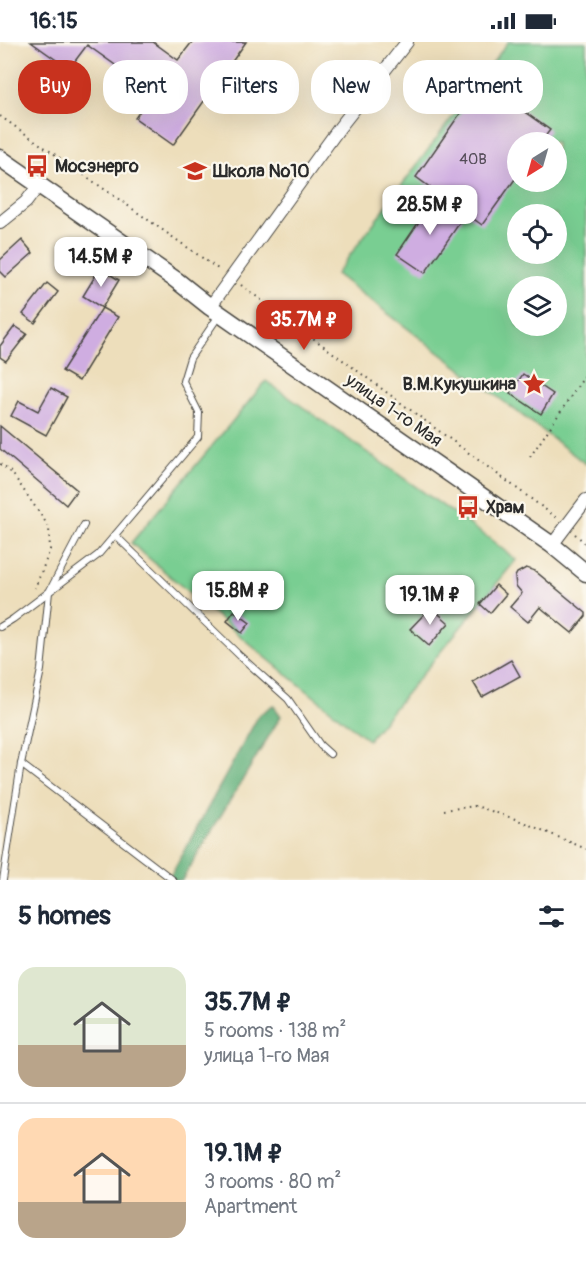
<!DOCTYPE html>
<meta charset="utf-8">
<style>
:root{--surface:#fff;--page:#f2f2f3;--text:#1f2937;--muted:#747a83;--line:#e0e1e3;--accent:#c8321e}
body{margin:0;font-family:Pangolin,sans-serif;background:var(--page);color:var(--text);height:100vh;display:flex;flex-direction:column;font-size:22px;white-space:nowrap}
*{box-sizing:border-box;margin:0}
p{font-size:20px;color:var(--muted)}
.icon{flex:none;width:33px;height:33px;fill:none;stroke:currentColor;stroke-width:2;stroke-linecap:round;stroke-linejoin:round}
.map{position:relative;height:838px;overflow:hidden}
.drawer{display:flex;flex-direction:column;background:var(--surface);flex:1}
.drawer>*{flex:none}
.banner{position:absolute;left:18px;top:18px;width:550px;height:54px;display:flex;gap:12px}
.needle{width:39px;rotate:217deg}
.buttons{position:absolute;left:507px;top:90px;display:grid;gap:12px}
.buttons a{display:grid;place-items:center;width:60px;height:60px;border-radius:50%;background:var(--surface);box-shadow:0 6px 24px #0002;font-size:30px}
.price{position:absolute;translate:-50% -51px;padding:0 14px;border-radius:12px;background:#fff;color:#222;font-size:20px;line-height:39px;filter:drop-shadow(0 2px 3px #0008)}
.price::after{content:'';position:absolute;left:50%;top:36px;width:18px;height:14px;margin-left:-9px;background:inherit;clip-path:polygon(0 0,100% 0,50% 100%)}
.price.selected{background:var(--accent);color:#fff}
ul{padding:0;list-style:none}
li{display:flex;align-items:center;gap:18px;height:150px;padding:0 18px}
li+li{border-top:2px solid var(--line)}
li span{display:grid;place-items:center;flex:none;width:168px;height:120px;border-radius:18px;color:#555}
li>.icon{margin-inline-start:auto}
span .icon{width:72px;height:72px;fill:#fffc;stroke-width:1}
li b{font-size:26px}
h2{display:flex;justify-content:space-between;align-items:center;height:72px;padding:0 18px;font-size:26px}
.tag{padding:0 21px;border-radius:24px;background:var(--surface);box-shadow:0 6px 24px #0002;font-size:21px;line-height:54px}
.tag.selected{background:var(--accent);color:#fff}
.status{display:flex;justify-content:space-between;align-items:center;height:42px;padding:0 30px;background:var(--surface);direction:ltr}
.status svg{height:16px;fill:currentColor}
.map>svg:first-child{display:block}
.green{fill:#79ce92;stroke:#527c5e;stroke-width:1.5;fill-rule:evenodd}
.forest{fill:#62b17c;stroke:#466e54;stroke-width:1.5}
.building{fill:#cfade1}
.lines{fill:none;stroke-linecap:round;stroke-linejoin:round}
.lane-casing{stroke:#484641;stroke-width:8}
.street-casing{stroke:#484641;stroke-width:14}
.secondary-casing{stroke:#484641;stroke-width:19}
.path{stroke:#484641;stroke-width:2;stroke-dasharray:1.5 4.5;stroke-linecap:butt}
.lane{stroke:#fff;stroke-width:6}
.street{stroke:#fff;stroke-width:12}
.secondary{stroke:#fff;stroke-width:16}
.labels{text-anchor:middle;stroke-width:4.5;stroke-linejoin:round;paint-order:stroke}
.number-label{font-size:15px;fill:#544c58}
.poi-label{font-size:18px;font-weight:bold;fill:#2b2b2b;stroke:#fbf7ec;text-anchor:start}
.street-label{font-size:18px;fill:#2b2b2b;stroke:#fbf7ec}
</style>
<div class="status"><b>16:15</b><svg viewBox="0 0 49 12"><path d="M0 12V9h3v3zM5 12V6h3v6zM10 12V3h3v9zM15 12V0h3v12zM26 1h20v11H26zM47 4h2v5h-2z"/></svg></div>
<div class="map">
<svg width="586" height="838" viewBox="0 0 586 838">
<rect width="100%" height="100%" fill="#fbf7ec"/>
<filter id="ink" filterUnits="userSpaceOnUse"><feTurbulence type="fractalNoise" baseFrequency=".0167" numOctaves="2"/><feDisplacementMap in="SourceGraphic" scale="12" xChannelSelector="R" yChannelSelector="G"/><feConvolveMatrix kernelMatrix="1 2 1 2 8 2 1 2 1" color-interpolation-filters="sRGB"/></filter>
<filter id="wash" filterUnits="userSpaceOnUse"><feTurbulence type="fractalNoise" baseFrequency=".008" numOctaves="4" result="noise"/><feDisplacementMap in="SourceGraphic" scale="24" xChannelSelector="R" yChannelSelector="G"/><feGaussianBlur stdDeviation="1.35" result="paint"/><feColorMatrix in="noise" values="0 0 0 0 0 0 0 0 0 0 0 0 0 0 0 0 0 1.4 0 .05"/><feComposite in="paint" operator="in"/></filter>
<g filter="url(#wash)">
<rect width="100%" height="100%" fill="#eddebb"/>
<g class="green">
<path d="M 508,0 L 586,0 L 586,422 L 336,232 ZM 518,100 L 556,100 L 556,140 L 518,140 ZM 518,172 L 556,172 L 556,212 L 518,212 ZM 518,244 L 556,244 L 556,284 L 518,284 Z"/>
<path d="M 266,339 L 490,497 L 516,518 L 368,698 L 259,610 L 131,501 Z"/>
</g>
<path class="forest" d="M 273,663 L 281,674 L 182,838 L 168,838 L 259,673 Z"/>
<g id="blocks">
<g class="building">
<path d="M 31,0 L 153,0 L 178,18 L 192,0 L 246,0 L 173,103 L 135,76 L 153,50 L 87,3 L 69,27 Z"/>
<path d="M 482,40 L 550,88 L 541,100 L 518,100 L 518,133 L 482,183 L 416,135 Z"/>
<path d="M 435,156 L 463,176 L 425,231 L 397,212 Z"/>
<path d="M 22,198 L 33,211 L 6,235 L 0,229 L 0,218 Z"/>
<path d="M 100,226 L 119,238 L 102,266 L 83,254 Z"/>
<path d="M 47,241 L 58,250 L 35,281 L 23,272 Z"/>
<path d="M 102,266 L 118,275 L 79,339 L 62,329 Z"/>
<path d="M 15,284 L 27,292 L 6,319 L 0,315 L 0,304 Z"/>
<path d="M 523,332 L 553,352 L 541,372 L 510,351 Z"/>
<path d="M 51,346 L 67,355 L 46,393 L 11,374 L 19,359 L 38,369 Z"/>
<path d="M 0,384 L 77,448 L 66,463 L 0,407 Z"/>
<path d="M 526,526 L 535,529 L 586,571 L 586,574 L 572,591 L 540,565 L 528,580 L 510,565 L 522,551 L 516,544 L 515,535 L 517,531 Z"/>
<path d="M 496,543 L 506,552 L 490,571 L 480,562 Z"/>
<path d="M 431,565 L 449,581 L 429,604 L 410,587 Z"/>
<path d="M 234,569 L 250,581 L 242,591 L 227,579 Z"/>
<path d="M 511,618 L 520,634 L 482,655 L 473,640 Z"/>
</g>
</g>
</g>
<g filter="url(#ink)">
<use href="#blocks" fill-opacity="0" stroke="#484641" stroke-width="1.5"/>
<g class="lines">
<g class="lane-casing">
<g id="lane">
<path d="M 115,493 L 240,614 L 288,657 L 320,703 L 330,712"/>
<path d="M 0,585 L 13,577 L 98,513 L 198,395 L 199,371 L 183,339 L 190,316 L 220,272"/>
<path d="M 21,722 L 173,838"/>
<path d="M 3,838 L 21,722 L 41,628 L 49,550 L 84,483"/>
</g>
</g>
<g class="street-casing">
<g id="street">
<path d="M 0,181 L 26,160 L 39,143"/>
<path d="M 210,265 L 340,85 L 407,0"/>
<path d="M 552,503 L 586,458"/>
</g>
</g>
<g class="secondary-casing">
<path id="secondary" d="M 0,116 L 176,238 L 210,265 L 552,503 L 586,531"/>
</g>
<g class="path">
<path d="M 0,74 L 221,229"/>
<path d="M 241,243 L 557,476"/>
<path d="M 530,415 L 586,332"/>
<path d="M 0,422 L 12,431 L 49,485 L 50,508 L 35,546"/>
<path d="M 575,492 L 586,502"/>
<path d="M 444,768 L 476,764 L 518,778 L 577,803 L 586,807"/>
</g>
<use href="#lane" class="lane"/>
<use href="#street" class="street"/>
<use href="#secondary" class="secondary"/>
</g>
</g>
<defs>
<g id="bus-bare" transform="scale(1.8)"><path d="M-5-6H5V4H4V6H2V4H-2V6H-4V4H-5ZM-3.5-4V0h7V-4ZM-3.5 1.2v1.5H-2V1.2ZM2 1.2v1.5H3.5V1.2Z" fill="#c8321e" stroke="#fbf7ec" stroke-width="2.5" paint-order="stroke"/></g>
<g id="school-bare" transform="scale(1.8)"><path d="M0-5L7-2L0 1L-7-2ZM-4 1L0 2.5L4 1V4Q0 6-4 4Z" fill="#c8321e" stroke="#fbf7ec" stroke-width="2.5" paint-order="stroke"/></g>
<g id="sight-bare" transform="scale(1.8)"><path d="M0-6L1.8-2.2L6-1.7L2.9 1.2L3.7 5.4L0 3.3L-3.7 5.4L-2.9 1.2L-6-1.7L-1.8-2.2Z" fill="#c8321e" stroke="#fbf7ec" stroke-width="2.5" paint-order="stroke"/></g>
</defs>
<g fill-rule="evenodd">
<use href="#bus-bare" x="37" y="124"/>
<use href="#school-bare" x="195" y="129"/>
<use href="#sight-bare" x="534" y="342"/>
<use href="#bus-bare" x="468" y="465"/>
</g>
<g class="labels">
<g class="number-label">
<text x="473" y="122">40В</text>
</g>
<g class="poi-label">
<text x="55" y="130">Мосэнерго</text>
<text x="213" y="135">Школа №10</text>
<text x="516" y="348" text-anchor="end">В.М.Кукушкина</text>
<text x="486" y="471">Храм</text>
</g>
<g class="street-label">
<text transform="translate(394 368) rotate(35)" y="6">улица 1-го Мая</text>
</g>
</g>
</svg>
<div class="buttons">
<a><svg class="needle" viewBox="-14 -14 28 28"><path d="M0-13l5 13h-10z" fill="#e53935"/><path d="M0 13l5-13h-10z" fill="#747a83"/></svg></a>
<a><svg class="icon" aria-label="locate" viewBox="0 0 24 24"><circle cx="12" cy="12" r="6"/><path d="M12 2v4M12 18v4M2 12h4M18 12h4"/></svg></a>
<a><svg class="icon" aria-label="layers" viewBox="0 0 24 24"><path d="M12 4l9 5-9 5-9-5zM3 14l9 5 9-5"/></svg></a>
</div>
<b class="price" style="left:430px;top:194px">28.5M ₽</b>
<b class="price" style="left:101px;top:246px">14.5M ₽</b>
<b class="price selected" style="left:304px;top:309px">35.7M ₽</b>
<b class="price" style="left:238px;top:580px">15.8M ₽</b>
<b class="price" style="left:430px;top:584px">19.1M ₽</b>
<div class="banner">
<a class="tag selected">Buy</a>
<a class="tag">Rent</a>
<a class="tag">Filters</a>
<a class="tag">New</a>
<a class="tag">Apartment</a>
</div>
</div>
<section class="drawer">
<h2>5 homes<svg class="icon" aria-label="filters" viewBox="0 0 24 24"><path d="M4 7h16M4 17h16"/><circle cx="9" cy="7" r="2"/><circle cx="15" cy="17" r="2"/></svg></h2>
<ul>
<li><span style="background:linear-gradient(#dfe7d0 65%,#b9a48a 0)"><svg class="icon" aria-label="home" viewBox="0 0 24 24"><path d="M3 11l9-7 9 7M6 9v11h12V9"/></svg></span><div><b>35.7M ₽</b><p>5 rooms · 138 m²</p><p>улица 1-го Мая</p></div></li>
<li><span style="background:linear-gradient(#ffd9b3 70%,#b9a48a 0)"><svg class="icon" aria-label="home" viewBox="0 0 24 24"><path d="M3 11l9-7 9 7M6 9v11h12V9"/></svg></span><div><b>19.1M ₽</b><p>3 rooms · 80 m²</p><p>Apartment</p></div></li>
</ul>
</section>
